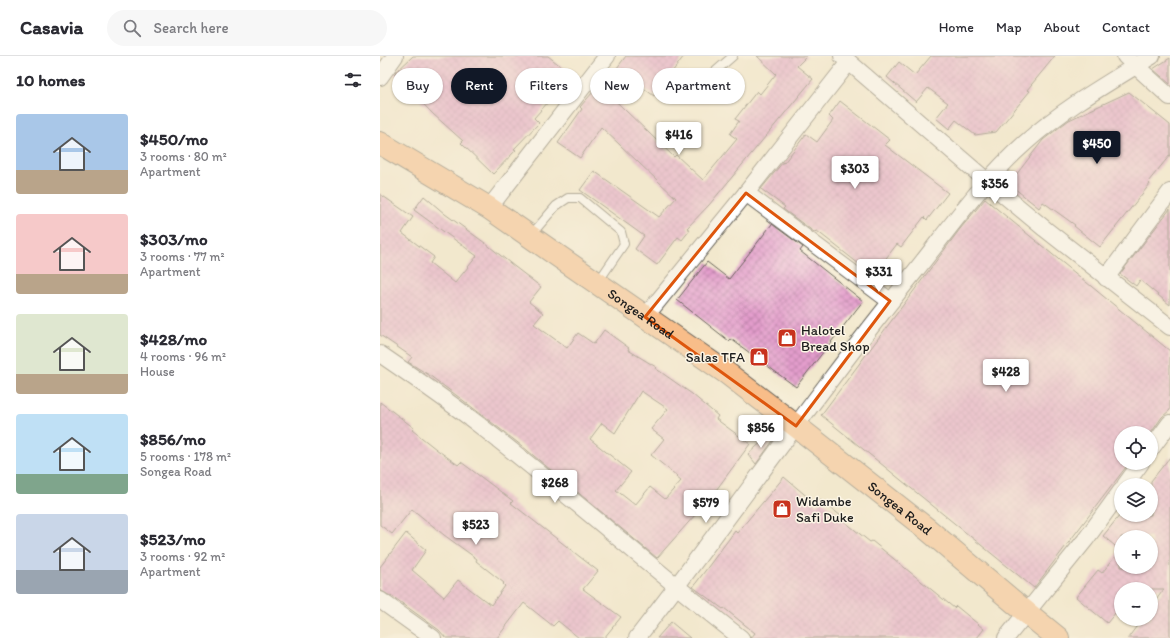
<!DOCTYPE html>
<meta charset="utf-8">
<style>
:root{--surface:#fff;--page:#f7f7f7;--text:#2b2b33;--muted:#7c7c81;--line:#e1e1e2;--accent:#111827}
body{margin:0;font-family:Itim,sans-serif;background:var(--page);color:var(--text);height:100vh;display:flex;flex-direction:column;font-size:15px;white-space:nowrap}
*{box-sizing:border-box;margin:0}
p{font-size:13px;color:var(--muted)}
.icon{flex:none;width:22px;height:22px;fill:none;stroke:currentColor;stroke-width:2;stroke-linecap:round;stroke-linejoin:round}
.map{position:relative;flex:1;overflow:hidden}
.side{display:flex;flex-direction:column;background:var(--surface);width:380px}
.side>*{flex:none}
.top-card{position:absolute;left:12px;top:12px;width:380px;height:36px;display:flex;gap:8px}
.tools{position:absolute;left:734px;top:370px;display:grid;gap:8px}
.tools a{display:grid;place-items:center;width:44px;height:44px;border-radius:50%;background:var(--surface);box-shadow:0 1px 3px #0004;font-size:20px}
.price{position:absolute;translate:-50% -34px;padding:0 9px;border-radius:4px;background:#fff;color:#222;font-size:13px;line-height:26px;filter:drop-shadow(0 1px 2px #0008)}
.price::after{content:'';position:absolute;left:50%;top:24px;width:12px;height:9px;margin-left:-6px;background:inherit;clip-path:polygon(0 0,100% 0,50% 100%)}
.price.selected{background:var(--accent);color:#fff}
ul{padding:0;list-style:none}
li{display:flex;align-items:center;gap:12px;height:100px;padding:0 16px}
li span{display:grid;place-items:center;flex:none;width:112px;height:80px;border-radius:4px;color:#555}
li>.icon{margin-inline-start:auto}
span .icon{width:48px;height:48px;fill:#fffc;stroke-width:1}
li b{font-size:17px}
h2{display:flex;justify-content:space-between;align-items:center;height:48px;padding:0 16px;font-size:17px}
.tag{padding:0 14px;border-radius:18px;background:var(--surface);box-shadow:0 1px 3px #0004;font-size:14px;line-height:36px}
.tag.selected{background:var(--accent);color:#fff}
header{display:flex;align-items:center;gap:24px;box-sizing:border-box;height:56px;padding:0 20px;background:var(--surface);border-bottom:1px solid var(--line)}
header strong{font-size:19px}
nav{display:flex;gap:22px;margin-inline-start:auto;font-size:14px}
.search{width:280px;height:36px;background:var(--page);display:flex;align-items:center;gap:10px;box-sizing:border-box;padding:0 14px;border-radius:22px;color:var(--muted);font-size:15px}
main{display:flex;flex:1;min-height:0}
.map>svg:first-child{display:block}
.building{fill:url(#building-cross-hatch);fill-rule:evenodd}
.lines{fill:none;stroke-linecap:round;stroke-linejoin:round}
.lane-casing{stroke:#67635a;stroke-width:10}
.street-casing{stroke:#67635a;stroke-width:18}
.highway-casing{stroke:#67635a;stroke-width:24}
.lane{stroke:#fff;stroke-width:8}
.street{stroke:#fff;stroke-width:16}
.highway{stroke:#f8bd89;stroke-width:22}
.marked{fill:none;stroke:#de560d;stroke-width:3;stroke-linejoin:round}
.labels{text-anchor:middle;stroke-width:3;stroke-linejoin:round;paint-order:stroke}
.street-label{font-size:14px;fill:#1c1c1c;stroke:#fcf5e5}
.poi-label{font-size:14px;fill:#1c1c1c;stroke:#fcf5e5;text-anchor:start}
</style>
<header>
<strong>Casavia</strong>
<div class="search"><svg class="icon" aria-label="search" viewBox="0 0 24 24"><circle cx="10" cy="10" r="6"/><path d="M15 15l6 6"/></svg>Search here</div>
<nav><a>Home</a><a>Map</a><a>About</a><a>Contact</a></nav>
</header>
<main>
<section class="side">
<h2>10 homes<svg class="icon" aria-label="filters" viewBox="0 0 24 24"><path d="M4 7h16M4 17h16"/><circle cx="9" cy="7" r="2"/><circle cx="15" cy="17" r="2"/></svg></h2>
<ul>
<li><span style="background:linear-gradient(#a9c7e8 70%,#b9a48a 0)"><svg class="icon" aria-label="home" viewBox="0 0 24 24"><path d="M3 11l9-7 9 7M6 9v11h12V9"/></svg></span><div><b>$450/mo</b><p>3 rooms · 80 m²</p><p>Apartment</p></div></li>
<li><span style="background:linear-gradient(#f6c9c9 75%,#b9a48a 0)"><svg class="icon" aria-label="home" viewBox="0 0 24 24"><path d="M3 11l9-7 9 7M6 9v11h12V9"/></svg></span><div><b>$303/mo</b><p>3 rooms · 77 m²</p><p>Apartment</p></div></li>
<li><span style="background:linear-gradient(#dfe7d0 75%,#b9a48a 0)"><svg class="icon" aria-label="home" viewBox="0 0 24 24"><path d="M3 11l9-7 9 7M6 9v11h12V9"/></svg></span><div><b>$428/mo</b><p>4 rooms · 96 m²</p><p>House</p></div></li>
<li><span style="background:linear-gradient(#bfe0f5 75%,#7fa58c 0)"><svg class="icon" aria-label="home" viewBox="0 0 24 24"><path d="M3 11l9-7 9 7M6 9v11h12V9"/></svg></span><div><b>$856/mo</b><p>5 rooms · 178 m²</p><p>Songea Road</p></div></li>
<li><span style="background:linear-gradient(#c9d6e8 70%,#9aa5b1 0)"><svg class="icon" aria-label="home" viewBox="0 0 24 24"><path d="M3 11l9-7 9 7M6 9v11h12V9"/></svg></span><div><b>$523/mo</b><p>3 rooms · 92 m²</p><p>Apartment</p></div></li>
</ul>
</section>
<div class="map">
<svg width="790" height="582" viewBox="0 0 790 582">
<defs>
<pattern id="building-cross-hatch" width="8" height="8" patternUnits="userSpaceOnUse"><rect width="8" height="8" fill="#e39dcc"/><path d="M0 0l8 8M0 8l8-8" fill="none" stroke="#b77fa5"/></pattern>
</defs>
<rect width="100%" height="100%" fill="#fcf5e5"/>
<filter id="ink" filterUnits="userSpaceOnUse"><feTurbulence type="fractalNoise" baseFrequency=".025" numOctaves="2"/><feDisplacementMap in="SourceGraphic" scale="8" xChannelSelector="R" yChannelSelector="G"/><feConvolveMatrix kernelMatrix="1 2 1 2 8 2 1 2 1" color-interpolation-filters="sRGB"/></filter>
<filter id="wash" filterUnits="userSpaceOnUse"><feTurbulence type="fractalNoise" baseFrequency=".012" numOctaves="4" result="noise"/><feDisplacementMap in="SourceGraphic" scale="16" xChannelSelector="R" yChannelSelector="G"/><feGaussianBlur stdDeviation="0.9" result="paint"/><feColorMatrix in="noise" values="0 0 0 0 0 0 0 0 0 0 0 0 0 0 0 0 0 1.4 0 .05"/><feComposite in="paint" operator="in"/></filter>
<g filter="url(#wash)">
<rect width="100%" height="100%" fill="#f2e8cd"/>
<g id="blocks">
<g class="building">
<path d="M 33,0 L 168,0 L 192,19 L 154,62 L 159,67 L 134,93 L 136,94 L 113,118 L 81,87 L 83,85 L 53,58 L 14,18 Z"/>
<path d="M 246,0 L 304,0 L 274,40 L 237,12 Z"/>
<path d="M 377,0 L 427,0 L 417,10 L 433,23 L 329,149 L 307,172 L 310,174 L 302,184 L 298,181 L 277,209 L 255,193 L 264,180 L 200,134 L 214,115 L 279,161 L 296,142 L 221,71 L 200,102 L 178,87 L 202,53 L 200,51 L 219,29 L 294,101 L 296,99 L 323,124 L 357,83 L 350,78 L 359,65 L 355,63 L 377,35 L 380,38 L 396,18 Z"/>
<path d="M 551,0 L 675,0 L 647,34 L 650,35 L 616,76 L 595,79 L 576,64 L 569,73 L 556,62 L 568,47 L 548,32 L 536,46 L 507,21 L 519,6 L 535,19 Z"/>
<path d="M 790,2 L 790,28 L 773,13 Z"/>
<path d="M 749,36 L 790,69 L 790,99 L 768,126 L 770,128 L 720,191 L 694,170 L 695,169 L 663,146 L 659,152 L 629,128 L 663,84 L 681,70 L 689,64 Z"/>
<path d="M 460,45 L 510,84 L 505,89 L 568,137 L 547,164 L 544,161 L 521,191 L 517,188 L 493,219 L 437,175 L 434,176 L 403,153 L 405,151 L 381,133 L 403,106 L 404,107 L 426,78 L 437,86 L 453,64 L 449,60 Z"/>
<path d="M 0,138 L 33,161 L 22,177 L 54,201 L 50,207 L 75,227 L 97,200 L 34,154 L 44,140 L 65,158 L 105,187 L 135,211 L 161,231 L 149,246 L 163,257 L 154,268 L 187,292 L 198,277 L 214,288 L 224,274 L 249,292 L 248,294 L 276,311 L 275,312 L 312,338 L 338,360 L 336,363 L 370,388 L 331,441 L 277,502 L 142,390 L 84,345 L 49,319 L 28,306 L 32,301 L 0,279 ZM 261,335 L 288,353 L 271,373 L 284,383 L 271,399 L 297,420 L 296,421 L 301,425 L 285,443 L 270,431 L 255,449 L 236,434 L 251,416 L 210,383 L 222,367 L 235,377 Z"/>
<path d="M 605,143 L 790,295 L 790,354 L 782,361 L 771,377 L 741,377 L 741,407 L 749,407 L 654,532 L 441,359 L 580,173 Z"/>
<path d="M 790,153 L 790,249 L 760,224 L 756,230 L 740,218 Z"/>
<path d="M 392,168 L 423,191 L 420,195 L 483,245 L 416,331 L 351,283 L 349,285 L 297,244 L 327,206 L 349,223 Z"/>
<path d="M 0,346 L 34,372 L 32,374 L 56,393 L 78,409 L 81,406 L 133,445 L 131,447 L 218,515 L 203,533 L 241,561 L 224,582 L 199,582 L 178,565 L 173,570 L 144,547 L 117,582 L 66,582 L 59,574 L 12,540 L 12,541 L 0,534 L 0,511 L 26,477 L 46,494 L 32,514 L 64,541 L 78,524 L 111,549 L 125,530 L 123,528 L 124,527 L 96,505 L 97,503 L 64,479 L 32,453 L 12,478 L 0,469 Z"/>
<path d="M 391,378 L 395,382 L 376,408 L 368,398 Z"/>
<path d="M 790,401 L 790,582 L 748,582 L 762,563 L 771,563 L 771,551 L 784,533 L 741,533 L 741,550 L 727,567 L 696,541 L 718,514 L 722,517 L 740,494 L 723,480 L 740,459 L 771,459 L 771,425 ZM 741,481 L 771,481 L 771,511 L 741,511 Z"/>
<path d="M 404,421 L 437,449 L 441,444 L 466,464 L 465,466 L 490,486 L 492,485 L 574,552 L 576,550 L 604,573 L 597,582 L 371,582 L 375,577 L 344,552 L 343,553 L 313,531 L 355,475 L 357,477 Z"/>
<path d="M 291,566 L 310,582 L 277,582 Z"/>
</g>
</g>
</g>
<g filter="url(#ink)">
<use href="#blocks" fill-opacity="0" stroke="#67635a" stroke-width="1"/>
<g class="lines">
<g class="lane-casing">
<g id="lane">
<path d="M 308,39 L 353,0"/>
<path d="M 151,179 L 176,150 L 188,142 L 200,142 L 241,176 L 244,188 L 218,226"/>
</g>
</g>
<g class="street-casing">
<g id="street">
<path d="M 462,0 L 607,125 L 665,173 L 790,271"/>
<path d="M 745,0 L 790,41"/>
<path d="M 0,21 L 15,0"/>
<path d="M 366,137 L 510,245"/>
<path d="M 109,152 L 227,0"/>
<path d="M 726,222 L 790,136"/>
<path d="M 265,261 L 366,137 L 469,6"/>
<path d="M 0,298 C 35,322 70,346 103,372 C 191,440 274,514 361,582"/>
<path d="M 771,393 L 790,367"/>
<path d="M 745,429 L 761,407"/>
<path d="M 0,544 L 53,582"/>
<path d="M 257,582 C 350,462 437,336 533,218 C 569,173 602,125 645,87 C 684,52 728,27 772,0"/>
<path d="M 626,582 L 706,483 L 741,435"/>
</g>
</g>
<g class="highway-casing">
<g id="highway">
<path id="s1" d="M 0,87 L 109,152 L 348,318 L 416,370 L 547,473 L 647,557 L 678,582"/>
</g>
</g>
<use href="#lane" class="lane"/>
<use href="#street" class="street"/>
<use href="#highway" class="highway"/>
</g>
</g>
<path d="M0 0H790V582H0ZM 366,137 L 510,245 L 416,370 L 265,261 Z" fill="#f2e8cd" fill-opacity=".55" fill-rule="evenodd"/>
<path class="marked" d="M 366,137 L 510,245 L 416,370 L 265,261 Z"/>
<defs>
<g id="shop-square" transform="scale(1)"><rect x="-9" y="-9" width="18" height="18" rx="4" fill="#c8321e" stroke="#fcf5e5"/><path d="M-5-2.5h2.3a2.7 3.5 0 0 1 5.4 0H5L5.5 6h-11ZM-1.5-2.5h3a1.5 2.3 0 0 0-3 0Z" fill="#fff"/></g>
</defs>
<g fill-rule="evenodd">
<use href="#shop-square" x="407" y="282"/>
<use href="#shop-square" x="379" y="301"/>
<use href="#shop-square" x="402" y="453"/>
</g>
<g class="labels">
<g class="street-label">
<text dy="5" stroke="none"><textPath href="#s1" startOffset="312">Songea Road</textPath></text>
<text dy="5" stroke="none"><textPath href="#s1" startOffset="636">Songea Road</textPath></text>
</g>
<g class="poi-label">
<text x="421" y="279">Halotel<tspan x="421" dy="16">Bread Shop</tspan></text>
<text x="365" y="306" text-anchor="end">Salas TFA</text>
<text x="416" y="450">Widambe<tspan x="416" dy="16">Safi Duke</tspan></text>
</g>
</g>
</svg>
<div class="tools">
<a><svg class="icon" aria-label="locate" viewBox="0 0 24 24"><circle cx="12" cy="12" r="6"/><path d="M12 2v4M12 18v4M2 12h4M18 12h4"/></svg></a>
<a><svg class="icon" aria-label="layers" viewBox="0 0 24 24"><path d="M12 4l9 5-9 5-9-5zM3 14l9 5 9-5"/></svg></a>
<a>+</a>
<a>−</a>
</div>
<b class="price" style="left:299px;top:100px">$416</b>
<b class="price selected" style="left:717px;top:109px">$450</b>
<b class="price" style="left:475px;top:134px">$303</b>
<b class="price" style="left:615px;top:149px">$356</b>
<b class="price" style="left:499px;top:237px">$331</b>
<b class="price" style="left:626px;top:337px">$428</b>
<b class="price" style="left:381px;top:393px">$856</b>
<b class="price" style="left:175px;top:448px">$268</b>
<b class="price" style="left:326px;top:468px">$579</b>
<b class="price" style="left:96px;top:490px">$523</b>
<div class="top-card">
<a class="tag">Buy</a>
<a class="tag selected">Rent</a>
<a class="tag">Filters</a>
<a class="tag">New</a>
<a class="tag">Apartment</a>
</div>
</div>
</main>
